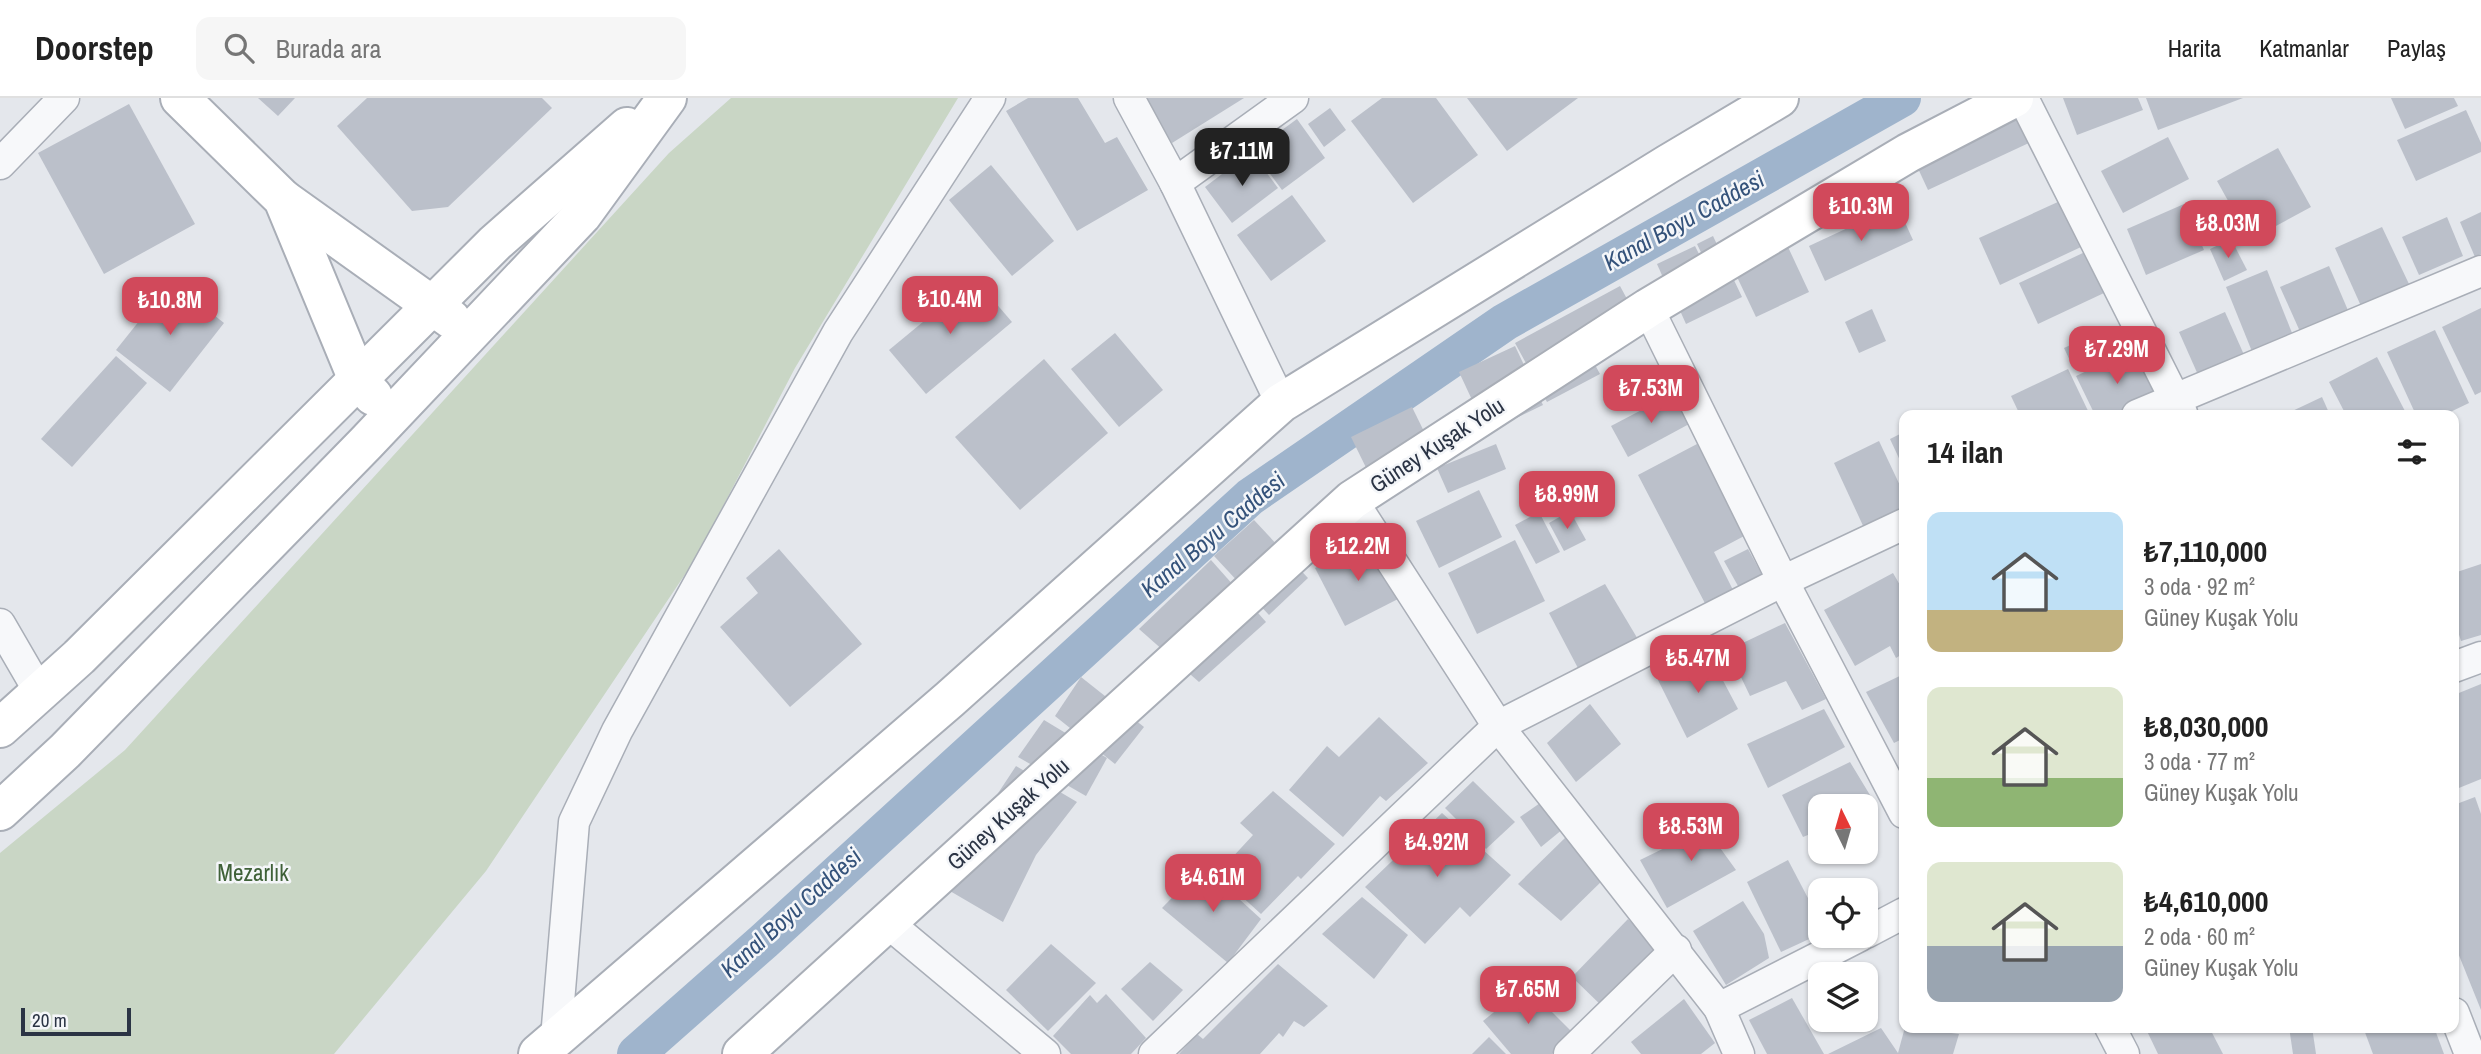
<!DOCTYPE html>
<html lang="tr">
<meta charset="utf-8">
<style>
:root{--surface:#fff;--page:#f6f6f6;--text:#222;--muted:#767676;--line:#e0e0e0;--accent:#d1495b}
body{margin:0;font-family:"Archivo Narrow",sans-serif;background:var(--page);color:var(--text);height:100vh;display:flex;flex-direction:column;font-size:26px;white-space:nowrap}
*{box-sizing:border-box;margin:0}
p{font-size:23px;color:var(--muted)}
.icon{flex:none;width:38px;height:38px;fill:none;stroke:currentColor;stroke-width:2;stroke-linecap:round;stroke-linejoin:round}
.map{position:relative;flex:1;overflow:hidden}
.details{position:absolute;left:1899px;top:312px;width:560px;height:623px;display:flex;flex-direction:column;background:var(--surface);border-radius:14px;box-shadow:0 2px 5px #0004}
.details>*{flex:none}
.needle{width:46px;rotate:355deg}
.controls{position:absolute;left:1808px;top:696px;display:grid;gap:14px}
.controls a{display:grid;place-items:center;width:70px;height:70px;border-radius:14px;background:var(--surface);box-shadow:0 2px 5px #0004;font-size:35px}
.scale{position:absolute;left:21px;bottom:18px;width:110px;box-sizing:border-box;padding-left:7px;border:4px solid #2b3445;border-top:0;font-size:19px;line-height:24px;white-space:nowrap;color:#2b3445;-webkit-text-stroke:5px #f4f6f9;paint-order:stroke}
.price{position:absolute;translate:-50% -60px;padding:0 16px;border-radius:14px;background:var(--accent);color:#fff;font-size:23px;line-height:46px;filter:drop-shadow(0 2px 4px #0008)}
.price::after{content:'';position:absolute;left:50%;top:42px;width:21px;height:16px;margin-left:-10px;background:inherit;clip-path:polygon(0 0,100% 0,50% 100%)}
.price.selected{background:#222;color:#fff}
ul{padding:0;list-style:none}
li{display:flex;align-items:center;gap:21px;height:175px;padding:0 28px}
li span{display:grid;place-items:center;flex:none;width:196px;height:140px;border-radius:14px;color:#555}
li>.icon{margin-inline-start:auto}
span .icon{width:84px;height:84px;fill:#fffc;stroke-width:1}
li b{font-size:30px}
h2{display:flex;justify-content:space-between;align-items:center;height:84px;padding:0 28px;font-size:30px}
header{display:flex;align-items:center;gap:42px;box-sizing:border-box;height:98px;padding:0 35px;background:var(--surface);border-bottom:2px solid var(--line)}
header strong{font-size:33px}
nav{display:flex;gap:38px;margin-inline-start:auto;font-size:24px}
.search{width:490px;height:63px;background:var(--page);display:flex;align-items:center;gap:18px;box-sizing:border-box;padding:0 24px;border-radius:14px;color:var(--muted);font-size:26px}
.map>svg:first-child{display:block}
.green{fill:#c9d6c5}
.lines{fill:none;stroke-linecap:round;stroke-linejoin:round}
.canal{stroke:#9fb4cc;stroke-width:38}
.building{fill:#bbc0ca}
.minor-casing{stroke:#a9aeb7;stroke-width:33}
.secondary-casing{stroke:#a9aeb7;stroke-width:42}
.minor{stroke:#f7f8fa;stroke-width:30}
.secondary{stroke:#fff;stroke-width:38}
.labels{text-anchor:middle;stroke-width:5;stroke-linejoin:round;paint-order:stroke}
.street-label{font-size:23px;fill:#2b3445;stroke:#f4f6f9}
.park-label{font-size:23px;fill:#3f6138;stroke:#f4f6f9}
.water-label{font-size:24px;font-style:italic;fill:#34527a;stroke:#f4f6f9}
</style>
<header>
<strong>Doorstep</strong>
<div class="search"><svg class="icon" aria-label="search" viewBox="0 0 24 24"><circle cx="10" cy="10" r="6"/><path d="M15 15l6 6"/></svg>Burada ara</div>
<nav><a>Harita</a><a>Katmanlar</a><a>Paylaş</a></nav>
</header>
<div class="map">
<svg width="2481" height="956" viewBox="0 0 2481 956">
<rect width="100%" height="100%" fill="#e4e7ec"/>
<path class="green" d="M 731,0 L 958,0 L 795,270 L 696,460 L 486,773 L 334,956 L 0,956 L 0,755 L 125,652 L 669,55 Z"/>
<g class="lines">
<path class="canal" d="M 636,956 L 764,843 L 1250,399 L 1505,224 L 1902,0"/>
</g>
<g class="building">
<path d="M 258,0 L 295,0 L 278,18 Z"/>
<path d="M 367,0 L 542,0 L 552,10 L 448,109 L 412,113 L 337,28 Z"/>
<path d="M 1028,0 L 1078,0 L 1105,45 L 1117,39 L 1148,92 L 1077,133 L 1006,13 Z"/>
<path d="M 1143,0 L 1244,0 L 1172,45 Z"/>
<path d="M 1382,0 L 1436,0 L 1478,57 L 1413,105 L 1351,23 Z"/>
<path d="M 1467,0 L 1578,0 L 1507,53 Z"/>
<path d="M 1978,0 L 2010,0 L 2031,44 L 1928,92 L 1902,36 Z"/>
<path d="M 2063,0 L 2138,0 L 2143,12 L 2077,37 Z"/>
<path d="M 2146,0 L 2243,0 L 2158,32 Z"/>
<path d="M 2391,0 L 2454,0 L 2458,8 L 2405,31 Z"/>
<path d="M 129,6 L 195,126 L 104,176 L 38,55 Z"/>
<path d="M 1330,10 L 1346,32 L 1324,49 L 1308,26 Z"/>
<path d="M 2466,12 L 2481,45 L 2481,54 L 2416,83 L 2397,42 Z"/>
<path d="M 1297,21 L 1325,60 L 1282,92 L 1253,53 Z"/>
<path d="M 2168,39 L 2189,81 L 2123,115 L 2101,73 Z"/>
<path d="M 2278,50 L 2311,109 L 2250,142 L 2217,83 Z"/>
<path d="M 1251,54 L 1278,90 L 1232,125 L 1205,89 Z"/>
<path d="M 991,67 L 1054,143 L 1012,178 L 949,102 Z"/>
<path d="M 1292,97 L 1326,143 L 1271,183 L 1237,137 Z"/>
<path d="M 2060,103 L 2081,149 L 2000,187 L 1979,140 Z"/>
<path d="M 2184,106 L 2204,152 L 2146,177 L 2127,131 Z"/>
<path d="M 1897,107 L 1913,142 L 1825,183 L 1809,148 Z"/>
<path d="M 2481,114 L 2481,156 L 2475,159 L 2460,124 Z"/>
<path d="M 1774,119 L 1809,194 L 1756,219 L 1720,143 Z"/>
<path d="M 2447,119 L 2463,158 L 2419,177 L 2402,139 Z"/>
<path d="M 2382,129 L 2409,186 L 2361,208 L 2335,150 Z"/>
<path d="M 1713,138 L 1742,199 L 1686,226 L 1669,188 L 1708,169 L 1697,146 Z"/>
<path d="M 2231,141 L 2247,172 L 2224,183 L 2210,151 Z"/>
<path d="M 1695,148 L 1704,166 L 1665,184 L 1657,166 Z"/>
<path d="M 2085,154 L 2104,195 L 2038,226 L 2019,185 Z"/>
<path d="M 2329,168 L 2350,217 L 2302,238 L 2280,189 Z"/>
<path d="M 2267,172 L 2294,240 L 2253,256 L 2226,189 Z"/>
<path d="M 975,181 L 1012,224 L 926,296 L 889,252 Z"/>
<path d="M 171,183 L 224,225 L 170,294 L 116,252 Z"/>
<path d="M 1620,188 L 1646,236 L 1594,265 L 1600,276 L 1547,304 L 1515,245 Z"/>
<path d="M 2481,210 L 2481,294 L 2475,297 L 2442,229 Z"/>
<path d="M 1872,211 L 1886,243 L 1859,255 L 1845,224 Z"/>
<path d="M 2225,214 L 2245,259 L 2199,279 L 2179,234 Z"/>
<path d="M 2435,232 L 2469,305 L 2444,317 L 2416,317 L 2387,254 Z"/>
<path d="M 1115,235 L 1163,292 L 1119,329 L 1071,271 Z"/>
<path d="M 2094,236 L 2103,256 L 2073,269 L 2064,250 Z"/>
<path d="M 1515,248 L 1543,307 L 1487,334 L 1459,274 Z"/>
<path d="M 2134,251 L 2157,299 L 2120,317 L 2095,317 L 2076,278 Z"/>
<path d="M 116,258 L 147,285 L 72,369 L 41,341 Z"/>
<path d="M 2377,259 L 2407,317 L 2346,317 L 2329,284 Z"/>
<path d="M 1044,261 L 1108,335 L 1020,412 L 955,339 Z"/>
<path d="M 2068,271 L 2090,317 L 2020,317 L 2011,298 Z"/>
<path d="M 1674,295 L 1691,325 L 1628,359 L 1611,328 Z"/>
<path d="M 2322,299 L 2330,317 L 2284,317 Z"/>
<path d="M 1412,309 L 1440,366 L 1379,396 L 1351,339 Z"/>
<path d="M 1904,334 L 1904,371 L 1890,341 Z"/>
<path d="M 1879,343 L 1904,396 L 1904,414 L 1865,432 L 1834,365 Z"/>
<path d="M 1496,346 L 1506,371 L 1448,395 L 1437,370 Z"/>
<path d="M 1697,346 L 1746,437 L 1714,454 L 1735,496 L 1708,511 L 1638,377 Z"/>
<path d="M 1479,392 L 1502,439 L 1439,470 L 1416,423 Z"/>
<path d="M 1570,413 L 1586,442 L 1564,453 L 1549,425 Z"/>
<path d="M 1539,414 L 1560,454 L 1536,466 L 1515,427 Z"/>
<path d="M 1254,422 L 1308,480 L 1269,517 L 1214,458 Z"/>
<path d="M 1370,442 L 1400,500 L 1345,528 L 1315,470 Z"/>
<path d="M 1515,442 L 1545,503 L 1477,536 L 1448,475 Z"/>
<path d="M 779,451 L 862,546 L 790,609 L 720,529 L 758,495 L 746,480 Z"/>
<path d="M 1748,451 L 1765,482 L 1742,495 L 1724,463 Z"/>
<path d="M 1211,462 L 1266,524 L 1199,584 L 1139,531 Z"/>
<path d="M 2481,466 L 2481,537 L 2461,543 L 2454,521 L 2454,475 Z"/>
<path d="M 1893,475 L 1904,494 L 1904,555 L 1896,560 L 1890,548 L 1855,568 L 1824,512 Z"/>
<path d="M 1605,486 L 1639,543 L 1579,572 L 1549,515 Z"/>
<path d="M 1785,525 L 1826,601 L 1802,612 L 1786,583 L 1750,598 L 1728,552 Z"/>
<path d="M 1709,556 L 1738,611 L 1687,640 L 1658,582 Z"/>
<path d="M 1904,576 L 1904,640 L 1894,645 L 1866,594 Z"/>
<path d="M 1081,579 L 1144,629 L 1115,666 L 1055,618 Z"/>
<path d="M 2481,586 L 2481,681 L 2454,692 L 2454,597 Z"/>
<path d="M 1590,606 L 1621,646 L 1576,684 L 1547,645 Z"/>
<path d="M 1824,611 L 1845,649 L 1768,690 L 1747,646 Z"/>
<path d="M 1379,619 L 1428,665 L 1386,703 L 1380,698 L 1343,739 L 1289,692 L 1327,648 L 1339,659 Z"/>
<path d="M 1044,622 L 1107,660 L 1086,698 L 1018,659 Z"/>
<path d="M 1850,664 L 1876,707 L 1866,712 L 1866,709 L 1820,709 L 1820,732 L 1803,739 L 1782,697 Z"/>
<path d="M 1016,668 L 1077,704 L 1036,757 L 1003,824 L 938,786 Z"/>
<path d="M 1473,683 L 1515,724 L 1486,751 L 1445,710 Z"/>
<path d="M 1273,693 L 1335,746 L 1301,781 L 1298,778 L 1261,816 L 1217,776 L 1253,737 L 1240,725 Z"/>
<path d="M 2475,699 L 2481,716 L 2481,912 L 2454,845 L 2454,707 Z"/>
<path d="M 1543,703 L 1563,731 L 1541,749 L 1520,719 Z"/>
<path d="M 1442,715 L 1511,777 L 1470,819 L 1460,809 L 1425,846 L 1365,789 Z"/>
<path d="M 1728,719 L 1739,737 L 1718,747 L 1736,772 L 1667,810 L 1640,762 Z"/>
<path d="M 1567,738 L 1608,777 L 1561,823 L 1518,786 Z"/>
<path d="M 1788,762 L 1820,823 L 1820,836 L 1781,854 L 1747,784 Z"/>
<path d="M 1203,768 L 1261,821 L 1228,865 L 1162,810 Z"/>
<path d="M 1362,799 L 1408,837 L 1374,881 L 1322,836 Z"/>
<path d="M 1743,803 L 1764,836 L 1769,860 L 1726,887 L 1693,833 Z"/>
<path d="M 1628,821 L 1662,854 L 1606,912 L 1572,879 Z"/>
<path d="M 1051,846 L 1096,885 L 1048,933 L 1006,892 Z"/>
<path d="M 1150,864 L 1183,892 L 1153,923 L 1121,891 Z"/>
<path d="M 1278,866 L 1328,908 L 1304,929 L 1294,923 L 1283,939 L 1279,935 L 1260,956 L 1179,956 L 1197,936 L 1203,941 Z"/>
<path d="M 1526,888 L 1574,936 L 1552,956 L 1511,956 L 1483,923 Z"/>
<path d="M 1106,896 L 1146,940 L 1131,956 L 1071,956 L 1053,938 L 1090,897 L 1097,905 Z"/>
<path d="M 1792,900 L 1824,956 L 1767,956 L 1749,922 Z"/>
<path d="M 1684,901 L 1715,945 L 1701,956 L 1641,956 L 1631,944 Z"/>
<path d="M 1905,929 L 1959,936 L 1953,956 L 1828,956 L 1881,930 L 1898,955 Z"/>
<path d="M 2150,929 L 2209,929 L 2223,956 L 2158,956 L 2146,931 Z"/>
<path d="M 2289,929 L 2312,929 L 2316,956 L 2293,956 Z"/>
<path d="M 2363,929 L 2434,929 L 2444,956 L 2373,956 Z"/>
<path d="M 1489,939 L 1506,956 L 1472,956 Z"/>
</g>
<g class="lines">
<g class="minor-casing">
<g id="minor">
<path d="M 1129,0 L 1175,85 L 1281,305"/>
<path d="M 2023,0 L 2182,315"/>
<path d="M 0,66 L 64,0"/>
<path d="M 1175,85 L 1293,0"/>
<path d="M 1648,210 L 1783,483 L 1904,715"/>
<path d="M 2137,317 L 2481,173"/>
<path d="M 1352,402 L 1498,628 L 1719,910 L 1739,956"/>
<path d="M 0,526 L 40,595"/>
<path d="M 2454,569 L 2481,559"/>
<path d="M 888,825 L 1045,956"/>
<path d="M 1866,835 L 1904,815"/>
<path d="M 1719,910 L 1860,838"/>
<path d="M 2454,915 L 2470,956"/>
<path d="M 2110,929 L 2124,956"/>
<path d="M 556,940 L 574,724 L 617,633 L 838,234 L 990,0"/>
<path d="M 1154,956 L 1498,628 L 1783,483 L 1904,426"/>
<path d="M 1569,956 L 1676,852"/>
</g>
</g>
<g class="secondary-casing">
<g id="secondary">
<path d="M 180,0 L 283,101 L 358,282 L 373,298"/>
<path d="M 283,101 L 451,221"/>
<path d="M 0,630 L 79,559 L 495,145 L 627,29"/>
<path d="M 0,713 L 65,653 L 366,345 L 582,117 L 667,0"/>
<path d="M 538,956 L 950,601 L 1281,305 L 1668,66 L 1779,0"/>
<path d="M 742,956 L 1352,402 L 1648,210 L 1908,55 L 2014,0"/>
</g>
</g>
<use href="#minor" class="minor"/>
<use href="#secondary" class="secondary"/>
</g>
<g class="labels">
<g class="street-label">
<text transform="translate(1437 347) rotate(-33)" y="8">Güney Kuşak Yolu</text>
<text transform="translate(1008 716) rotate(-42)" y="8">Güney Kuşak Yolu</text>
</g>
<g class="park-label">
<text x="253" y="783">Mezarlık</text>
</g>
<g class="water-label">
<text transform="translate(1684 123) rotate(-29)" y="8">Kanal Boyu Caddesi</text>
<text transform="translate(1213 437) rotate(-40)" y="8">Kanal Boyu Caddesi</text>
<text transform="translate(791 815) rotate(-42)" y="8">Kanal Boyu Caddesi</text>
</g>
</g>
</svg>
<div class="controls">
<a><svg class="needle" viewBox="-14 -14 28 28"><path d="M0-13l5 13h-10z" fill="#e53935"/><path d="M0 13l5-13h-10z" fill="#767676"/></svg></a>
<a><svg class="icon" aria-label="locate" viewBox="0 0 24 24"><circle cx="12" cy="12" r="6"/><path d="M12 2v4M12 18v4M2 12h4M18 12h4"/></svg></a>
<a><svg class="icon" aria-label="layers" viewBox="0 0 24 24"><path d="M12 4l9 5-9 5-9-5zM3 14l9 5 9-5"/></svg></a>
</div>
<div class="scale">20 m</div>
<b class="price selected" style="left:1242px;top:90px">₺7.11M</b>
<b class="price" style="left:1861px;top:145px">₺10.3M</b>
<b class="price" style="left:2228px;top:162px">₺8.03M</b>
<b class="price" style="left:950px;top:238px">₺10.4M</b>
<b class="price" style="left:170px;top:239px">₺10.8M</b>
<b class="price" style="left:2117px;top:288px">₺7.29M</b>
<b class="price" style="left:1651px;top:327px">₺7.53M</b>
<b class="price" style="left:1567px;top:433px">₺8.99M</b>
<b class="price" style="left:1358px;top:485px">₺12.2M</b>
<b class="price" style="left:1698px;top:597px">₺5.47M</b>
<b class="price" style="left:1691px;top:765px">₺8.53M</b>
<b class="price" style="left:1437px;top:781px">₺4.92M</b>
<b class="price" style="left:1213px;top:816px">₺4.61M</b>
<b class="price" style="left:1528px;top:928px">₺7.65M</b>
<section class="details">
<h2>14 ilan<svg class="icon" aria-label="filters" viewBox="0 0 24 24"><path d="M4 7h16M4 17h16"/><circle cx="9" cy="7" r="2"/><circle cx="15" cy="17" r="2"/></svg></h2>
<ul>
<li><span style="background:linear-gradient(#bfe0f5 70%,#c2b280 0)"><svg class="icon" aria-label="home" viewBox="0 0 24 24"><path d="M3 11l9-7 9 7M6 9v11h12V9"/></svg></span><div><b>₺7,110,000</b><p>3 oda · 92 m²</p><p>Güney Kuşak Yolu</p></div></li>
<li><span style="background:linear-gradient(#dfe7d0 65%,#8fb573 0)"><svg class="icon" aria-label="home" viewBox="0 0 24 24"><path d="M3 11l9-7 9 7M6 9v11h12V9"/></svg></span><div><b>₺8,030,000</b><p>3 oda · 77 m²</p><p>Güney Kuşak Yolu</p></div></li>
<li><span style="background:linear-gradient(#dfe7d0 60%,#9aa5b1 0)"><svg class="icon" aria-label="home" viewBox="0 0 24 24"><path d="M3 11l9-7 9 7M6 9v11h12V9"/></svg></span><div><b>₺4,610,000</b><p>2 oda · 60 m²</p><p>Güney Kuşak Yolu</p></div></li>
</ul>
</section>
</div>
